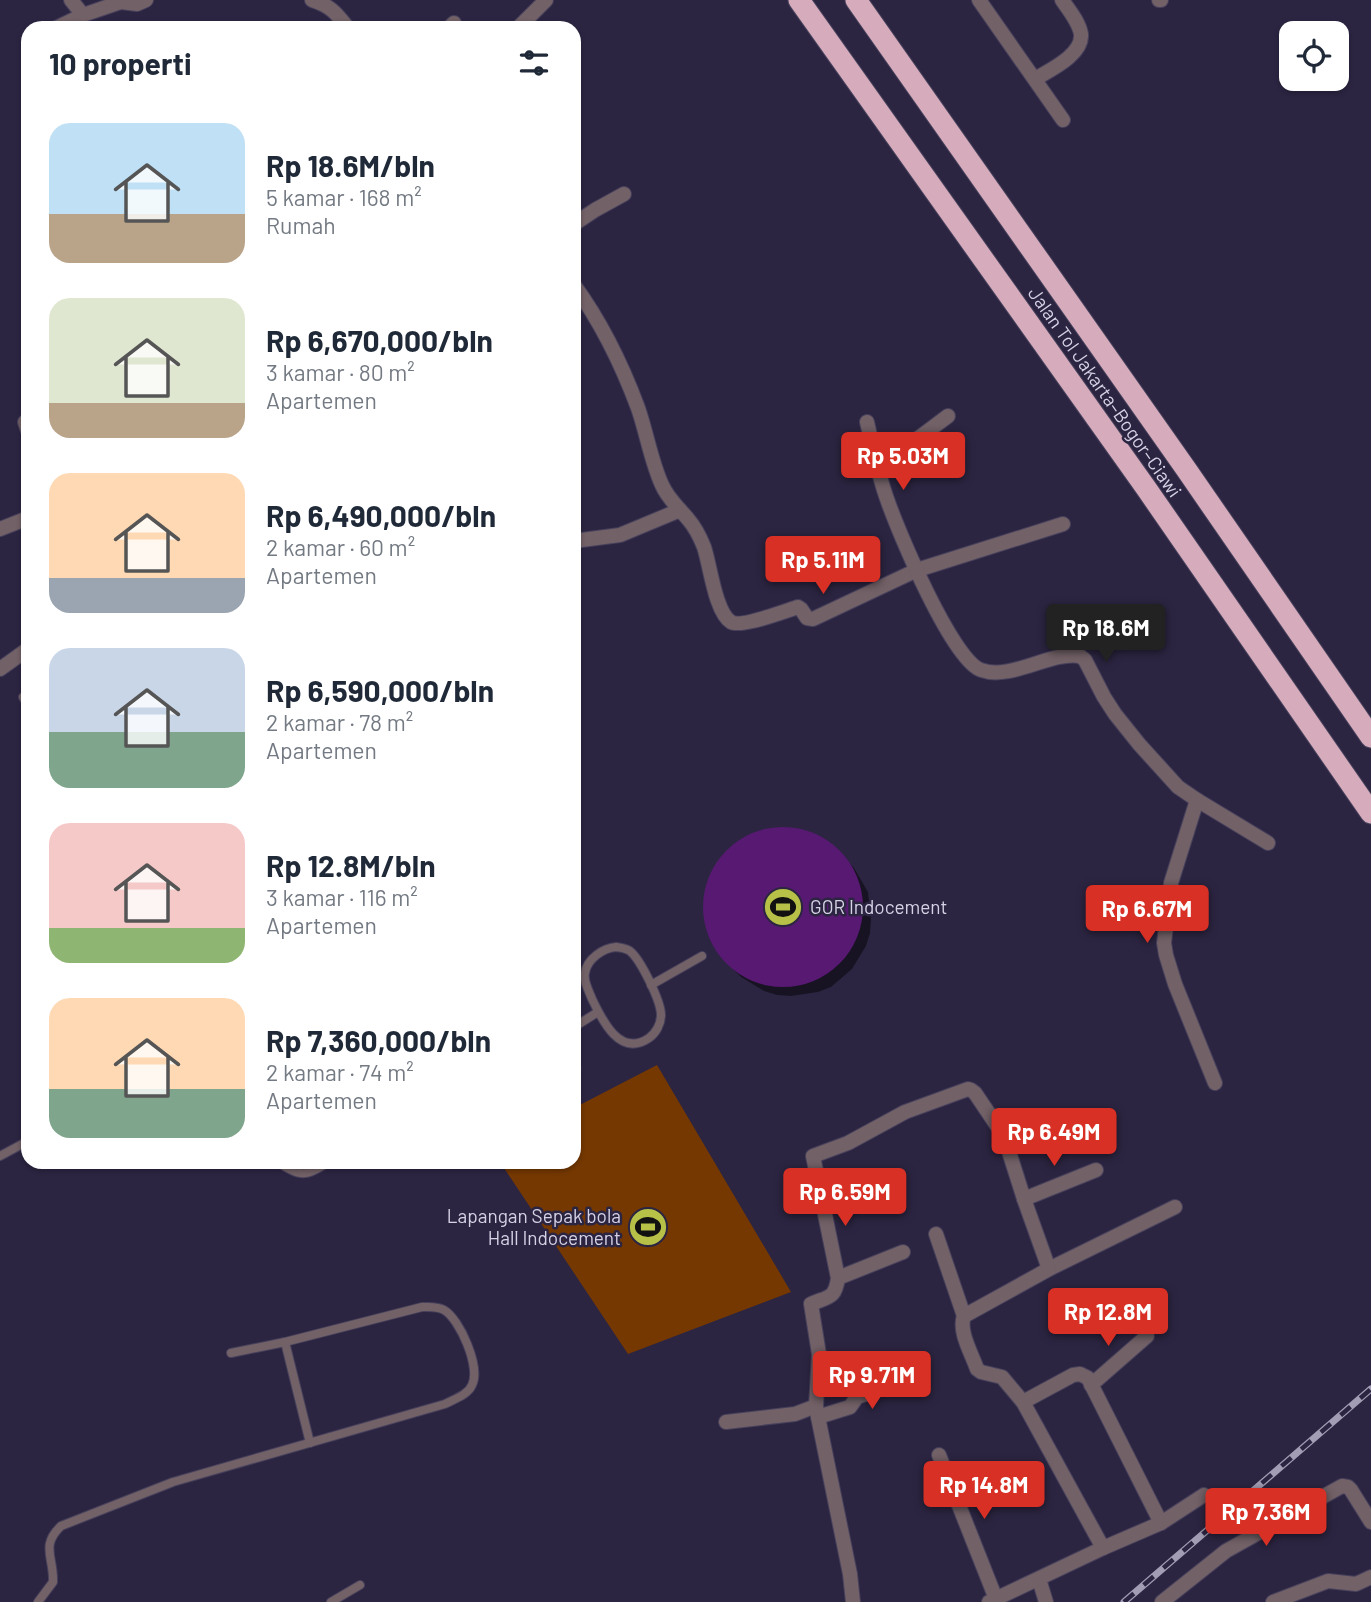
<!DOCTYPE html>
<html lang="id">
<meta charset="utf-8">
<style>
:root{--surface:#fff;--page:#f2f2f3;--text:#1f2937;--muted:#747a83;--accent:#d93025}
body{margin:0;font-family:Barlow,sans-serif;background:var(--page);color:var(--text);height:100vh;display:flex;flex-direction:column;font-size:26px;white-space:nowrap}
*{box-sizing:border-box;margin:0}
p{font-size:23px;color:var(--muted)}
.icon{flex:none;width:38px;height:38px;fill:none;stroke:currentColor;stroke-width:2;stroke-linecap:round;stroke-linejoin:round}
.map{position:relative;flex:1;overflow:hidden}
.drawer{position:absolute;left:21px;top:21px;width:560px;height:1148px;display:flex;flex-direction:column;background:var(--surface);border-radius:21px;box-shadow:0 2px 5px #0004}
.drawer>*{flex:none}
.buttons{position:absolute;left:1279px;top:21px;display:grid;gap:14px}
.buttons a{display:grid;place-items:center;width:70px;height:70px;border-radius:14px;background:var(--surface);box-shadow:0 2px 5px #0004;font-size:35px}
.price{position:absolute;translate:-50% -60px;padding:0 16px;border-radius:7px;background:var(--accent);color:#fff;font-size:23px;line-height:46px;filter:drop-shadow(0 2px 4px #0008)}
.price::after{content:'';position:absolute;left:50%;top:42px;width:21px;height:16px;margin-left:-10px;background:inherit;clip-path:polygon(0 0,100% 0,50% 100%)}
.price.current{background:#222;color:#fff}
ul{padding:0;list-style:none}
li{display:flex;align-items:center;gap:21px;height:175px;padding:0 28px}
li span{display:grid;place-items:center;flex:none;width:196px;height:140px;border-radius:21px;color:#555}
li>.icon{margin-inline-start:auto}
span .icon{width:84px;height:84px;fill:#fffc;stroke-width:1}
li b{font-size:30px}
h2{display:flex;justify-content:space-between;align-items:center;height:84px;padding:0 28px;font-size:30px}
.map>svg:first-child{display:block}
.green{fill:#753800}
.shadow{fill:#0007}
.building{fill:#571971}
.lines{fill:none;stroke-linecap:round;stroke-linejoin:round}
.service-casing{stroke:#47415c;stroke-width:10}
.minor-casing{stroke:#47415c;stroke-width:16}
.motorway-casing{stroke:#47415c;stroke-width:23}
.service{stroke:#726167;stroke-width:8}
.minor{stroke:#726167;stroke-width:14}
.motorway{stroke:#d6acbc;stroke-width:21}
.rail-casing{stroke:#a29db4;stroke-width:7}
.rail{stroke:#2c2542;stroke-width:4.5;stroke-dasharray:13;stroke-linecap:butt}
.labels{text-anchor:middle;stroke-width:5;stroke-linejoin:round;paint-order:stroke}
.street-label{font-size:19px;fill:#d6d2e6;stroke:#2c2542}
.poi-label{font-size:19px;fill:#d6d2e6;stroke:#2c2542;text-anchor:start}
</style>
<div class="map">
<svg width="1371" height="1602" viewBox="0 0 1371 1602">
<rect width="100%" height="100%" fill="#2c2542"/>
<path class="green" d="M 657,1065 L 791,1292 L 628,1354 L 500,1162 L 574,1162 L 574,1108 Z"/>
<path class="shadow" d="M 785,828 L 812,834 L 835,848 L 845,858 L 854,868 L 868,892 L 871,919 L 870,933 L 866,946 L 852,969 L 831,987 L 818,992 L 791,996 L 777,995 L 764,991 L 741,977 L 721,957 L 714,946 L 705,920 L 706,892 L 716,866 L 724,855 L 734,846 L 758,833 L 771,829 Z"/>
<circle class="building" cx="783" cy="907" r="80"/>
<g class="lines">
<g class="service-casing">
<g id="service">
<path d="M 23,697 L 28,706"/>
<path d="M 616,947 C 621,948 627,948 631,952 C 641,961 661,1001 661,1015 C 661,1024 656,1033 649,1038 C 620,1058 602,1020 592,999 C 589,991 583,981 585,973 C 587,959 603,948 616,947 Z"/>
<path d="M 651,985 L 702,956"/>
<path d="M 574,1027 L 598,1012"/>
<path d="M 574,1060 C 577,1066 578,1071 574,1076"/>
<path d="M 0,1156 L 28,1141"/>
<path d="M 277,1162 C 302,1177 304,1177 329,1162"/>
<path d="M 285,1342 L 310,1443"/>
<path d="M 38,1602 L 53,1582 C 54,1557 40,1546 61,1526 L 173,1482 L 445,1404 C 454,1399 468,1395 472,1385 C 481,1368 460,1319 444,1310 C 437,1306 430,1307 422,1307 L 285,1342 L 231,1353"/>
<path d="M 331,1602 L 360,1585"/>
</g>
</g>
<g class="minor-casing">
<g id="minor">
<path d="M 71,0 L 83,15 L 121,2 L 137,4 L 146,0"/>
<path d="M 312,0 C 331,6 336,13 348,28"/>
<path d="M 979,0 L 1063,120"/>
<path d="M 1159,0 L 1161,0"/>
<path d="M 56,28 L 83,15"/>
<path d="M 449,28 L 454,23"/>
<path d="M 518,28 L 546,0"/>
<path d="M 1035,79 C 1050,70 1083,55 1081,34 C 1079,22 1069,10 1062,0"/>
<path d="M 574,224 L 595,210 L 624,194"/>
<path d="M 574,285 C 601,322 622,365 638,408 C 647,434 651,461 662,485 C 668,499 679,508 688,519 C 695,527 700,537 704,547 C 710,564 715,612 731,622 C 741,628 785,611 798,607 L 801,609 L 807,618 L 813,619 L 917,570 L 1063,524"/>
<path d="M 25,422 L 28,431"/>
<path d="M 867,422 C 873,448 878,474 887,499 C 898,531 952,660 981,670 C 1011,681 1050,651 1080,656 L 1085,660 L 1104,697 L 1115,714 L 1139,744 L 1178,787 L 1197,800 L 1268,843"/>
<path d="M 876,462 C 903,452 925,433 948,416"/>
<path d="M 0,529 L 28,518"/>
<path d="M 574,541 L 620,535 L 680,510"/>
<path d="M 0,669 L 28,649"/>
<path d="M 1197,800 L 1171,883 L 1164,943 L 1166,955 L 1175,984 L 1215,1083"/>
<path d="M 1024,1199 L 1096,1170"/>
<path d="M 936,1234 L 964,1316"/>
<path d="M 838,1278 L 903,1252"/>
<path d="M 1091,1385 L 1147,1336"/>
<path d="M 1023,1402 L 1073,1375 L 1080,1374 L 1088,1378 L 1161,1523"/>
<path d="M 818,1417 L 850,1407 L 857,1397 L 919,1376"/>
<path d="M 726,1422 L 795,1414 L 816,1406"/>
<path d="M 939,1455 L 996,1599"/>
<path d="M 1103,1548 L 1023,1402 L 1002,1377 L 981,1372 L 977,1369 C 972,1354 958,1331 964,1316 L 1049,1269 L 1175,1207"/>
<path d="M 1039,1579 L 1046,1602"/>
<path d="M 853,1602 L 850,1574 L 818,1417 L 816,1406 L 819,1354 L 811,1304 C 829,1296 835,1299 838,1278 L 813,1156 L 848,1143 L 905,1112 L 968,1089 L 971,1090 L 975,1093 L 1004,1136 L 1024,1199 L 1049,1269"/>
<path d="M 989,1602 L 1103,1548 L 1161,1523 L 1204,1495"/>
<path d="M 1162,1602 L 1226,1551 L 1342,1486 L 1348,1487 L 1351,1490 L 1371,1522"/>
<path d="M 1273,1602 L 1328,1581 L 1356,1584 L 1371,1577"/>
</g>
</g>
<g class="motorway-casing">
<g id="motorway">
<path d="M 799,0 L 1146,488 L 1371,813"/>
<path d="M 856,0 L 1186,469 L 1371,737"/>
</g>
</g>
<use href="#service" class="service"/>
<use href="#minor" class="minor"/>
<use href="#motorway" class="motorway"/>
<g class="rail-casing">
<path id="rail" d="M 1124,1602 L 1371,1389"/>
</g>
<use href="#rail" class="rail"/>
</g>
<defs>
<g id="stadium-disc" transform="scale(2.0125)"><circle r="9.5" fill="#b7c148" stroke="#2c2542"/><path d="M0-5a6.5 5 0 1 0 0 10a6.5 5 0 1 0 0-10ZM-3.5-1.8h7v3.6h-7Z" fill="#111"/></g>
</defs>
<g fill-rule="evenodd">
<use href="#stadium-disc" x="783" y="907"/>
<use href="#stadium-disc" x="648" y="1227"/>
</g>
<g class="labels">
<g class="street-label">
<text transform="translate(1105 392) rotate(55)" y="7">Jalan Tol Jakarta–Bogor–Ciawi</text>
</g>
<g class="poi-label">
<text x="810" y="914">GOR Indocement</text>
<text x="621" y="1223" text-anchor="end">Lapangan Sepak bola<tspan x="621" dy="22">Hall Indocement</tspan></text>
</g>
</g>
</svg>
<div class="buttons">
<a><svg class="icon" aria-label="locate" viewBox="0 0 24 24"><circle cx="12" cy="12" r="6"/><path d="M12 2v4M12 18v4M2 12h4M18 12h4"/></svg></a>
</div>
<b class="price" style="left:903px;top:492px">Rp 5.03M</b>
<b class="price" style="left:823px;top:596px">Rp 5.11M</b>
<b class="price current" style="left:1106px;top:664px">Rp 18.6M</b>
<b class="price" style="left:1147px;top:945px">Rp 6.67M</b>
<b class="price" style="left:1054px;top:1168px">Rp 6.49M</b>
<b class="price" style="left:845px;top:1228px">Rp 6.59M</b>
<b class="price" style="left:1108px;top:1348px">Rp 12.8M</b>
<b class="price" style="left:872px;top:1411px">Rp 9.71M</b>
<b class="price" style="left:984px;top:1521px">Rp 14.8M</b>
<b class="price" style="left:1266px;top:1548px">Rp 7.36M</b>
<section class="drawer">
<h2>10 properti<svg class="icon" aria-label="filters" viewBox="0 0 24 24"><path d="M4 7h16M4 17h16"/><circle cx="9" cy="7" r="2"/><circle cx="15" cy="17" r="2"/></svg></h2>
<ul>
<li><span style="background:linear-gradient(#bfe0f5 65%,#b9a48a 0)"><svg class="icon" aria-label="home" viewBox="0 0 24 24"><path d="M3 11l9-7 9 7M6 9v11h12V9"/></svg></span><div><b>Rp 18.6M/bln</b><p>5 kamar · 168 m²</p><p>Rumah</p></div></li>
<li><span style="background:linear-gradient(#dfe7d0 75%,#b9a48a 0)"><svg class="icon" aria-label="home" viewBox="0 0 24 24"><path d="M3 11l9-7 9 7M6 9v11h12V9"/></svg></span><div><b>Rp 6,670,000/bln</b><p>3 kamar · 80 m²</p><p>Apartemen</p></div></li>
<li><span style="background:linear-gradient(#ffd9b3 75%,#9aa5b1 0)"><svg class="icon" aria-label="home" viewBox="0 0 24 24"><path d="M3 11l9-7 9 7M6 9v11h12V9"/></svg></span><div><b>Rp 6,490,000/bln</b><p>2 kamar · 60 m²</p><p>Apartemen</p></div></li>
<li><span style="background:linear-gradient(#c9d6e8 60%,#7fa58c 0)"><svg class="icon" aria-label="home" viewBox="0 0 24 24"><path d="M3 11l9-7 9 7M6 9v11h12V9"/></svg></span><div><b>Rp 6,590,000/bln</b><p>2 kamar · 78 m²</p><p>Apartemen</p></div></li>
<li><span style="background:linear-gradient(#f6c9c9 75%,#8fb573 0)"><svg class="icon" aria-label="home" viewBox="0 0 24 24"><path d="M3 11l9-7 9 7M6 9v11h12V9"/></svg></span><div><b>Rp 12.8M/bln</b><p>3 kamar · 116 m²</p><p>Apartemen</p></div></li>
<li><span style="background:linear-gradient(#ffd9b3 65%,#7fa58c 0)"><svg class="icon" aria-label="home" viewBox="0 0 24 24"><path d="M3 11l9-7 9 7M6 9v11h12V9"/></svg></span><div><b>Rp 7,360,000/bln</b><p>2 kamar · 74 m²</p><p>Apartemen</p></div></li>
</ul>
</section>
</div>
